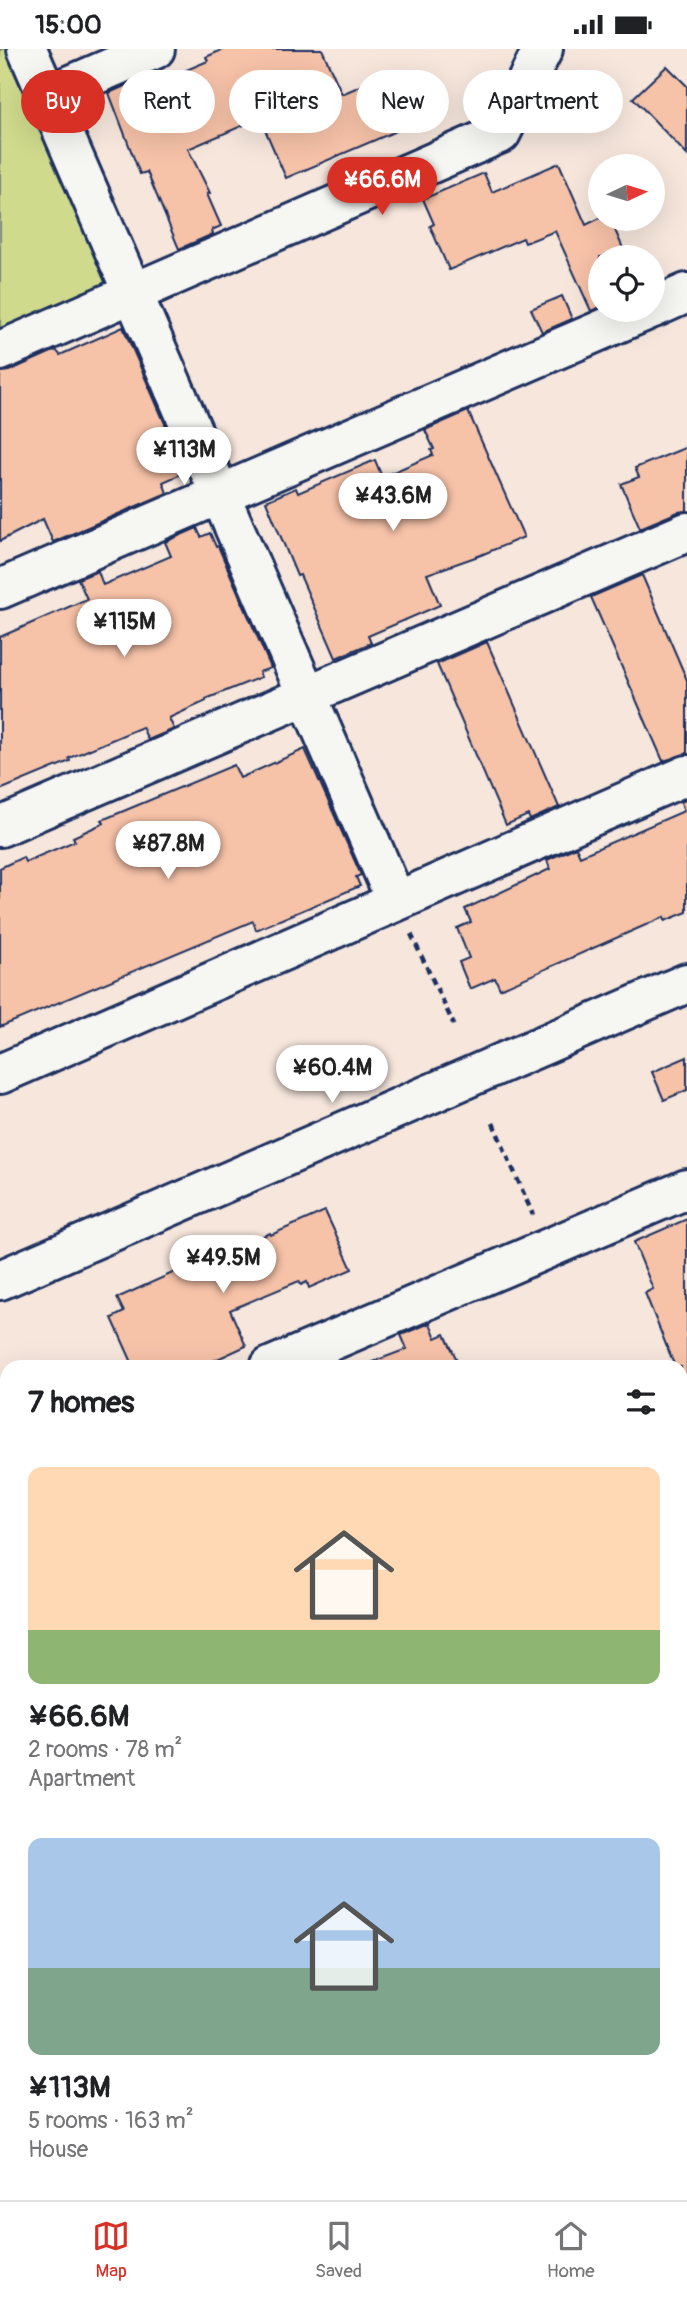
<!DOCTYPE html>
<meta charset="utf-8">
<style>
:root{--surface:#fff;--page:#f2f2f2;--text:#202124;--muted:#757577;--line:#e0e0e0;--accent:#d93025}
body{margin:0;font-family:Pangolin,sans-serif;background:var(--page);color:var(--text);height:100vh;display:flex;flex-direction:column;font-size:26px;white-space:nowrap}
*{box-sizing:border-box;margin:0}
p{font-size:23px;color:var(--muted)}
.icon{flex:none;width:38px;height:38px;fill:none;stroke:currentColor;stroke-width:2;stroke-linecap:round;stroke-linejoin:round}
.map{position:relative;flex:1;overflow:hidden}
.panel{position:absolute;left:0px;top:1311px;width:688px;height:842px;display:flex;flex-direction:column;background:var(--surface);border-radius:21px 21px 0 0;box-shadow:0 7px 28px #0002}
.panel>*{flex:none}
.hud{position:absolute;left:21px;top:21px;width:646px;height:63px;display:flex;gap:14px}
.needle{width:46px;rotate:86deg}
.controls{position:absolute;left:588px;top:105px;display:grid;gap:14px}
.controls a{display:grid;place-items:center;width:77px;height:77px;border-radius:50%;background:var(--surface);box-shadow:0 7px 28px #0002;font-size:35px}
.price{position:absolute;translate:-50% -60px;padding:0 16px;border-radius:24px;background:#fff;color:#222;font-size:23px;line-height:46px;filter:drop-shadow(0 2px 4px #0008)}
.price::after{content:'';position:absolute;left:50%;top:42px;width:21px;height:16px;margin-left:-10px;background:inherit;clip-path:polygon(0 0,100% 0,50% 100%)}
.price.active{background:var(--accent);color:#fff}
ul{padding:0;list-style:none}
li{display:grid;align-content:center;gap:14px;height:371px;padding:0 28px}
li span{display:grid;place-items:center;height:217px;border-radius:14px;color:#555}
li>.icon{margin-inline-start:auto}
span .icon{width:126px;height:126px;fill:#fffc;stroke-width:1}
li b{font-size:30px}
h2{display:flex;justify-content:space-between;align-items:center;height:84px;padding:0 28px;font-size:30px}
.pill{padding:0 24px;border-radius:32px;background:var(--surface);box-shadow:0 7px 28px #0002;font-size:24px;line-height:63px}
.pill.active{background:var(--accent);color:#fff}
.status{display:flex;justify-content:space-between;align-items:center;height:49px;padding:0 35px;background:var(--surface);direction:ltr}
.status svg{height:19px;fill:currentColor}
.dock{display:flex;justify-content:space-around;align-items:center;height:98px;border-top:2px solid var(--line);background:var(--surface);font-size:19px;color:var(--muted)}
.dock a{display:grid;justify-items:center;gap:4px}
.dock .active{color:var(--accent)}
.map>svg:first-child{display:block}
.green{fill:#cfda8d;stroke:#758476;stroke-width:2}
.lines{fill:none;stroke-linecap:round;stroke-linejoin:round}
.stream{stroke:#5d85b0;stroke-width:10}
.building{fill:#f6c2a8;stroke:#1b2f5e;stroke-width:2}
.minor-casing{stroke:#1b2f5e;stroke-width:44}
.path{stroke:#1b2f5e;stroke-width:4.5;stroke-dasharray:7 5;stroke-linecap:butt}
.minor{stroke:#f6f6f2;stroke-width:38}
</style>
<div class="status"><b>15:00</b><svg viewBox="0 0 49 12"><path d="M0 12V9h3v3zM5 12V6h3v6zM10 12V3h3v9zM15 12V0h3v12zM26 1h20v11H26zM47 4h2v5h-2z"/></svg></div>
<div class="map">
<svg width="687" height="2151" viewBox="0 0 687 2151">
<rect width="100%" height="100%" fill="#f6e6dc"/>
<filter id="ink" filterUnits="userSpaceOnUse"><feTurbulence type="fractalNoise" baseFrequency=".0143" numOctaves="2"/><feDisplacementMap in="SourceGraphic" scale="14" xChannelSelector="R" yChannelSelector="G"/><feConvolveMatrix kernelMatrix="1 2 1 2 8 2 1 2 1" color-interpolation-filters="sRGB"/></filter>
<g filter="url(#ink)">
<g class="green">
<path d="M 0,0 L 27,0 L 133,244 L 0,302 Z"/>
<path d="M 687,1620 L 687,1767 L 681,1754 L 681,1623 Z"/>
</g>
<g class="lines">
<path class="stream" d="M 49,2151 L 64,2146"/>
</g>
<g class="building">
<path d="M 224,0 L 322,0 L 342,45 L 379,29 L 401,80 L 286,129 L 260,69 L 188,100 L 210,144 L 207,145 L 221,177 L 212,181 L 213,185 L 179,200 L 147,123 L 140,125 L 109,44 L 136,32 L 139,41 L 208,12 L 206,8 Z"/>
<path d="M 667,17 L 687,37 L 687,106 L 633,49 Z"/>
<path d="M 559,114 L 586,176 L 600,169 L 610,170 L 627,208 L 600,208 L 600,258 L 591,262 L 555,182 L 525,194 L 523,189 L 449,221 L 430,177 L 434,175 L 423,150 L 484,124 L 492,143 Z"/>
<path d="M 562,247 L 572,270 L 542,283 L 531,260 Z"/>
<path d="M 123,278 L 186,423 L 163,433 L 167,444 L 53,493 L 43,470 L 0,492 L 0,323 L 9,322 L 56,301 L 60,306 Z"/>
<path d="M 468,362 L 524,488 L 481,506 L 427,525 L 440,556 L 368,587 L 371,594 L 336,609 L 300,526 L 297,527 L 266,452 L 296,439 L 298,444 L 375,411 L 382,428 L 433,406 L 431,401 L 434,400 L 425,381 Z"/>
<path d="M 687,398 L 687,462 L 678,463 L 640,479 L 621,435 L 639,428 L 635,419 Z"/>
<path d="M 197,479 L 201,488 L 210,484 L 216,498 L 218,497 L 271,619 L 259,623 L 261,628 L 206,650 L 206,652 L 169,669 L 174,680 L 148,691 L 142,678 L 69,709 L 70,712 L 0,741 L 0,588 L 87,550 L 78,530 L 98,522 L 103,536 L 171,507 L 165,493 Z"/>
<path d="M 642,526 L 687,631 L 687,705 L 663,712 L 591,548 Z"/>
<path d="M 487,593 L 559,758 L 530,771 L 528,766 L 506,776 L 437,615 Z"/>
<path d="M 305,700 L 361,826 L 356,828 L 360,837 L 256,881 L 253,872 L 0,978 L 0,819 L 23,808 L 25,813 L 75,792 L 73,788 L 104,774 L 102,771 L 234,716 L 240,729 Z"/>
<path d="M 687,750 L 687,863 L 665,872 L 664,868 L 500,940 L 495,929 L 470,940 L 459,913 L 469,909 L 457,879 L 471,873 L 465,860 L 550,820 L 547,811 L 576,798 L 580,807 L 684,762 L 681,753 Z"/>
<path d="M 687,1008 L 687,1041 L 664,1051 L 652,1023 Z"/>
<path d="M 325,1162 L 352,1220 L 309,1239 L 307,1233 L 301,1236 L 299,1232 L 230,1261 L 246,1297 L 200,1318 L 134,1318 L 112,1269 L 124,1263 L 117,1249 L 206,1209 L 207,1211 L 270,1184 L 271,1186 Z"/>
<path d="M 687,1170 L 687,1344 L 686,1344 L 681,1331 L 681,1318 L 675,1318 L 645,1244 L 653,1240 L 634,1193 Z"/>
<path d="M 430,1274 L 436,1289 L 445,1285 L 460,1318 L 367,1318 L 367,1315 L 407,1300 L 401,1286 Z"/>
</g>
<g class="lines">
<g class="minor-casing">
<g id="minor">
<path d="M 27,0 L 396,852"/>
<path d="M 48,46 L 155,0"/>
<path d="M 653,259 L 687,244"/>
<path d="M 0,302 L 501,84 L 543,0"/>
<path d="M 0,540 L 648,261"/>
<path d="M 0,778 L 687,483"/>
<path d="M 0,1025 L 687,726"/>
<path d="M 0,1231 L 687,934"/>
<path d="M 270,1318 L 687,1140"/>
<path d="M 681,1381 L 687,1378"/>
<path d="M 0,1433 L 7,1430"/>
<path d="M 681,1623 L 687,1620"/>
<path d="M 0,1673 L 7,1669"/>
<path d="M 0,1920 L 7,1917"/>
<path d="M 681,1998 L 687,1999"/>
<path d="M 0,2148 L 7,2145"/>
<path d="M 435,2151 L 436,2146"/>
</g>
</g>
<g class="path">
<path d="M 411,885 L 454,976"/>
<path d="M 493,1074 L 533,1166"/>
</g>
<use href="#minor" class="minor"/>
</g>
</g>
</svg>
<div class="controls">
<a><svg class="needle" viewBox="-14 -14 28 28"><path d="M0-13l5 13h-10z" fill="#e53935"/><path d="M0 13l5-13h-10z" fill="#757577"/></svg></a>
<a><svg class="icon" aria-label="locate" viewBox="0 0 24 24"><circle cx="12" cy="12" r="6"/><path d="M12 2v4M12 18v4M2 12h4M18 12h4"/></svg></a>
</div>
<b class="price active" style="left:382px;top:168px">¥66.6M</b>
<b class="price" style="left:184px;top:438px">¥113M</b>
<b class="price" style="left:393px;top:484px">¥43.6M</b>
<b class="price" style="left:124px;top:610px">¥115M</b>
<b class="price" style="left:168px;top:832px">¥87.8M</b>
<b class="price" style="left:332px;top:1056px">¥60.4M</b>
<b class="price" style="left:223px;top:1246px">¥49.5M</b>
<div class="hud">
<a class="pill active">Buy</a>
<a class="pill">Rent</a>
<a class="pill">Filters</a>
<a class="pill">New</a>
<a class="pill">Apartment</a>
</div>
<section class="panel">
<h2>7 homes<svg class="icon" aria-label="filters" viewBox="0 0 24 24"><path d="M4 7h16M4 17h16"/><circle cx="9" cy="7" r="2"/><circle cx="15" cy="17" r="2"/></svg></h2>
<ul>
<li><span style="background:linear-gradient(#ffd9b3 75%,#8fb573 0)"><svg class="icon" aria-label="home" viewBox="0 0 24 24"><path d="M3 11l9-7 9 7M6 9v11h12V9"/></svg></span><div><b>¥66.6M</b><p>2 rooms · 78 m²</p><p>Apartment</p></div></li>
<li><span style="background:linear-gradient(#a9c7e8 60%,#7fa58c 0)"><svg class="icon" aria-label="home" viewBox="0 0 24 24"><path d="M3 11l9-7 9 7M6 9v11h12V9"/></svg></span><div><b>¥113M</b><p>5 rooms · 163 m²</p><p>House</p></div></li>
</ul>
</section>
</div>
<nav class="dock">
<a class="active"><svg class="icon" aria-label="map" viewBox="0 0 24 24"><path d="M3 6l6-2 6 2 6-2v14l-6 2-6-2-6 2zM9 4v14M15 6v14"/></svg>Map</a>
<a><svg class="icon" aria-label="saved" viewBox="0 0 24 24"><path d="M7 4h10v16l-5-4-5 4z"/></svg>Saved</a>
<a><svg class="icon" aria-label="home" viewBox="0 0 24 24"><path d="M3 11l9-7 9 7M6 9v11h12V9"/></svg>Home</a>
</nav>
